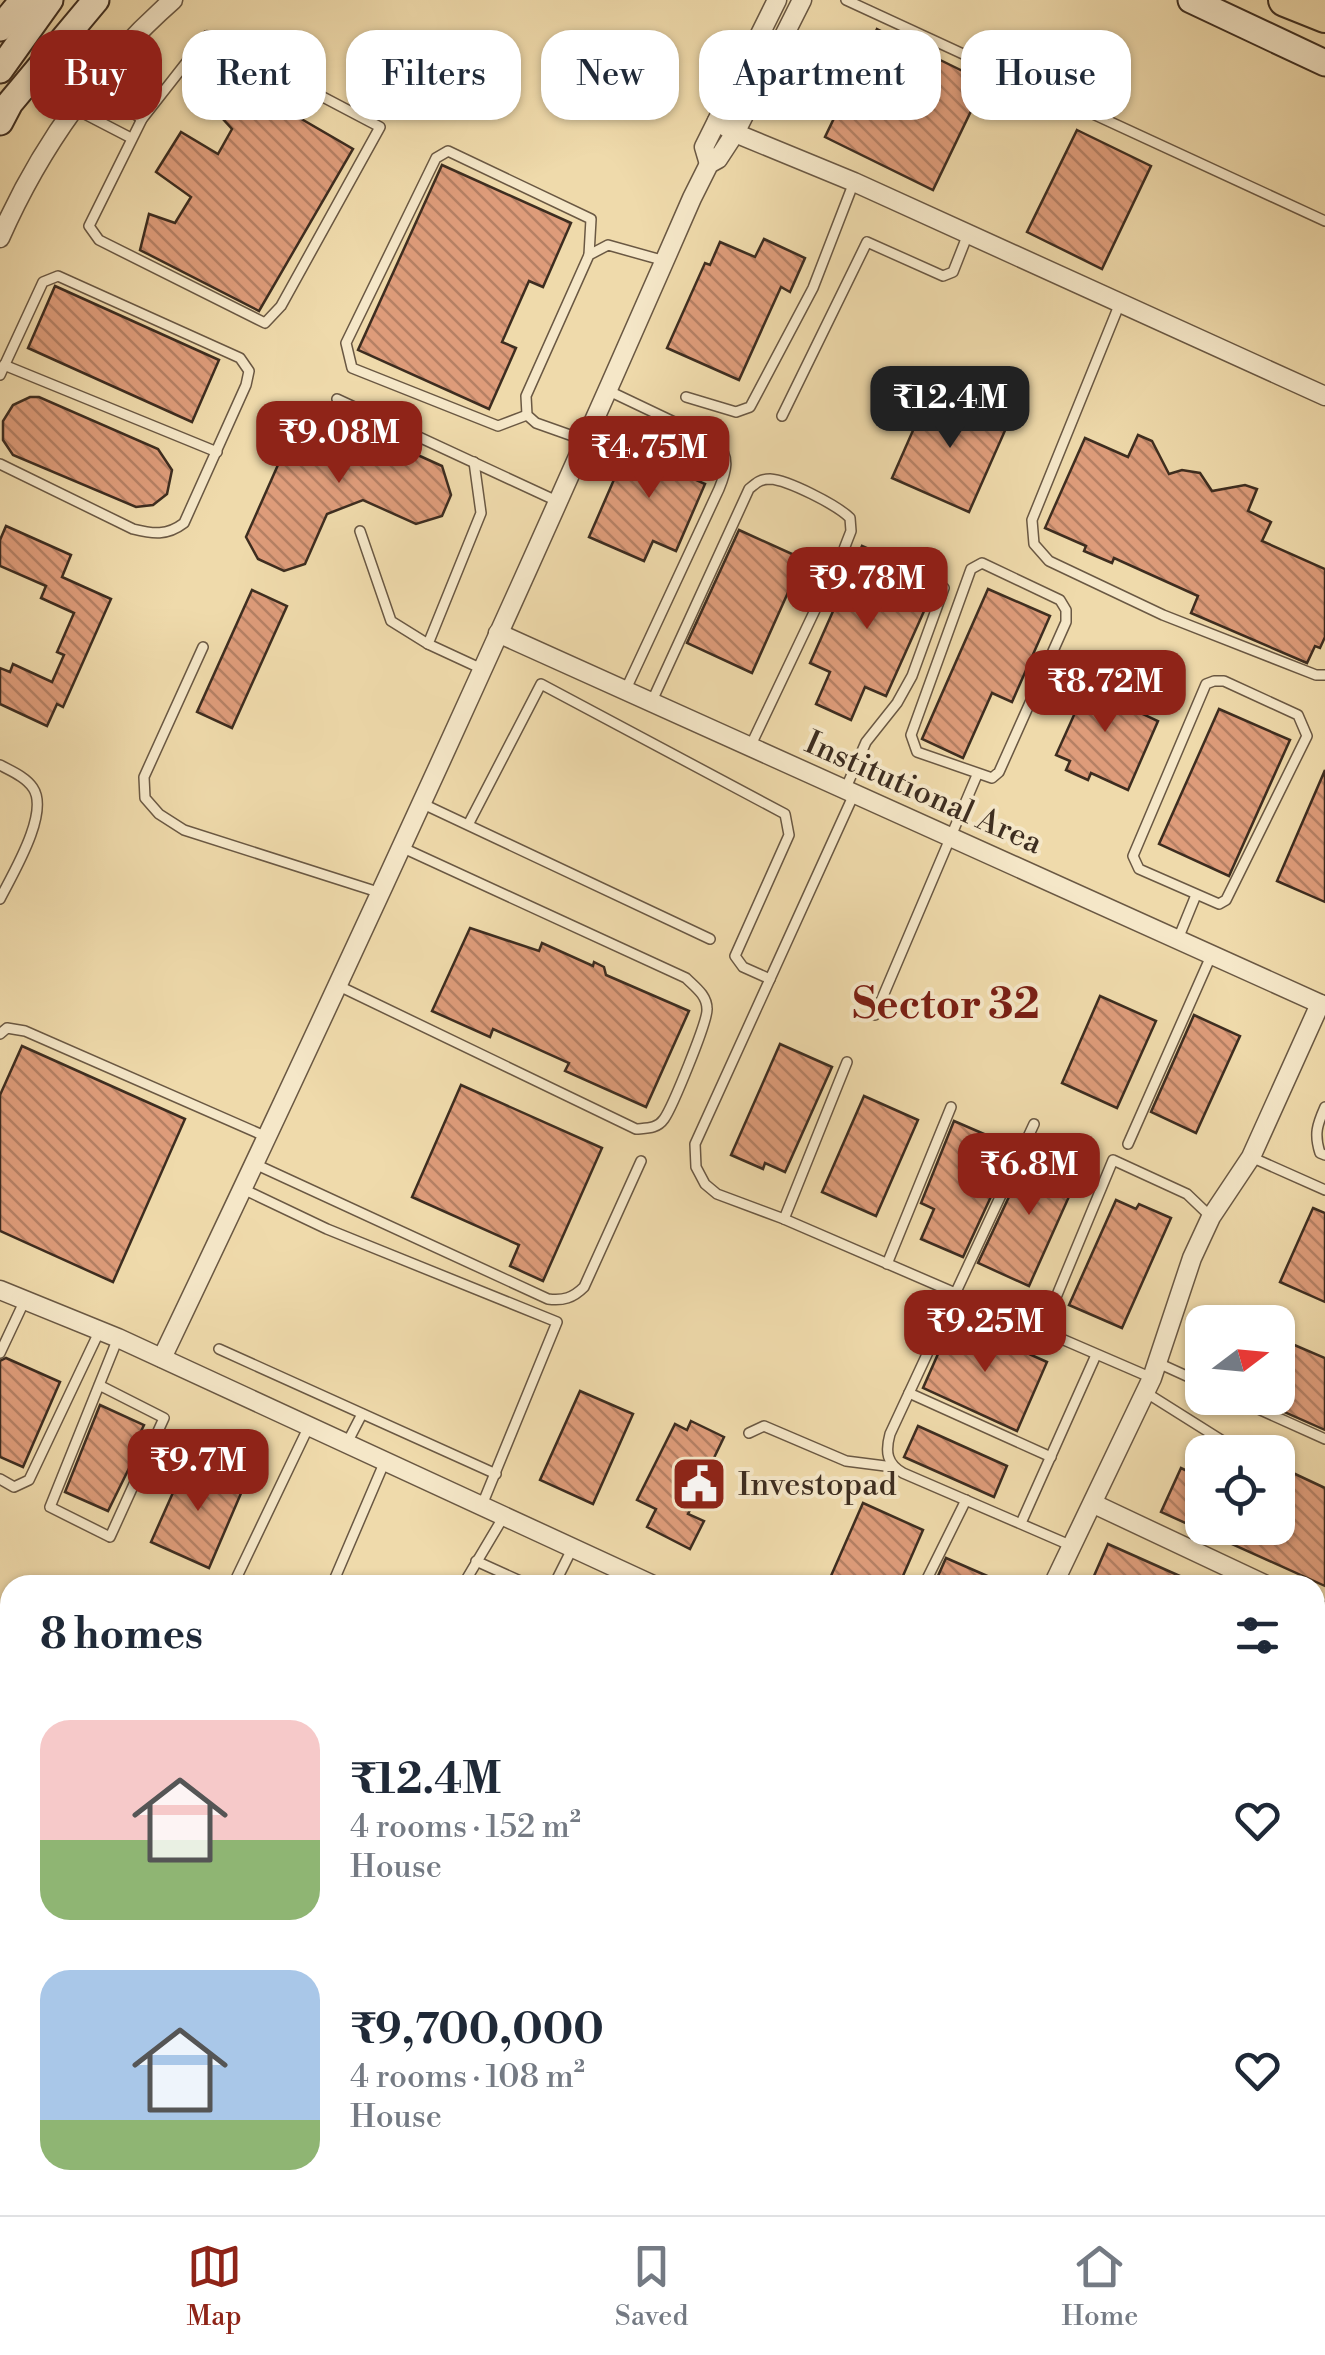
<!DOCTYPE html>
<meta charset="utf-8">
<style>
:root{--surface:#fff;--page:#f6f6f7;--text:#1f2937;--muted:#747a83;--line:#e0e1e3;--accent:#8f2418}
body{margin:0;font-family:"Libre Bodoni",serif;background:var(--page);color:var(--text);height:100vh;display:flex;flex-direction:column;font-size:38px;white-space:nowrap}
*{box-sizing:border-box;margin:0}
p{font-size:32px;color:var(--muted)}
.icon{flex:none;width:55px;height:55px;fill:none;stroke:currentColor;stroke-width:2;stroke-linecap:round;stroke-linejoin:round}
.map{position:relative;flex:1;overflow:hidden}
.drawer{position:absolute;left:0px;top:1575px;width:1325px;height:640px;display:flex;flex-direction:column;background:var(--surface);border-radius:30px 30px 0 0;box-shadow:0 2px 8px #0004}
.drawer>*{flex:none}
.banner{position:absolute;left:30px;top:30px;width:1265px;height:90px;display:flex;gap:20px}
.needle{width:65px;rotate:74deg}
.tools{position:absolute;left:1185px;top:1305px;display:grid;gap:20px}
.tools a{display:grid;place-items:center;width:110px;height:110px;border-radius:20px;background:var(--surface);box-shadow:0 2px 8px #0004;font-size:50px}
.price{position:absolute;translate:-50% -85px;padding:0 22px;border-radius:20px;background:var(--accent);color:#fff;font-size:32px;line-height:65px;filter:drop-shadow(0 2px 5px #0008)}
.price::after{content:'';position:absolute;left:50%;top:60px;width:30px;height:22px;margin-left:-15px;background:inherit;clip-path:polygon(0 0,100% 0,50% 100%)}
.price.active{background:#222;color:#fff}
ul{padding:0;list-style:none}
li{display:flex;align-items:center;gap:30px;height:250px;padding:0 40px}
li span{display:grid;place-items:center;flex:none;width:280px;height:200px;border-radius:30px;color:#555}
li>.icon{margin-inline-start:auto}
span .icon{width:120px;height:120px;fill:#fffc;stroke-width:1}
li b{font-size:42px}
h2{display:flex;justify-content:space-between;align-items:center;height:120px;padding:0 40px;font-size:42px}
.tag{padding:0 35px;border-radius:30px;background:var(--surface);box-shadow:0 2px 8px #0004;font-size:35px;line-height:90px}
.tag.active{background:var(--accent);color:#fff}
.menu{display:flex;justify-content:space-around;align-items:center;height:140px;border-top:2px solid var(--line);background:var(--surface);font-size:28px;color:var(--muted)}
.menu a{display:grid;justify-items:center;gap:5px}
.menu .active{color:var(--accent)}
.map>svg:first-child{display:block}
.building{fill:url(#building-back-hatch);stroke:#3d2d20;stroke-width:2.5}
.lines{fill:none;stroke-linecap:round;stroke-linejoin:round}
.service-casing{stroke:#6a5843;stroke-width:12}
.minor-casing{stroke:#6a5843;stroke-width:21}
.tertiary-casing{stroke:#6a5843;stroke-width:26}
.secondary-casing{stroke:#3d2d20;stroke-width:29}
.motorway-casing{stroke:#3d2d20;stroke-width:36}
.service{stroke:#f5e7c8;stroke-width:9}
.minor{stroke:#f5e7c8;stroke-width:18}
.tertiary{stroke:#f5e7c8;stroke-width:22}
.secondary{stroke:#f5e7c8;stroke-width:25}
.motorway{stroke:#efdaab;stroke-width:32}
.labels{text-anchor:middle;stroke-width:8;stroke-linejoin:round;paint-order:stroke}
.street-label{font-size:32px;fill:#3d2d20;stroke:#f5e7c8}
.poi-label{font-size:32px;fill:#3d2d20;stroke:#f5e7c8;text-anchor:start}
.district-label{font-size:42px;font-weight:bold;fill:#7a1f14;stroke:#f5e7c8}
</style>
<div class="map">
<svg width="1325" height="2215" viewBox="0 0 1325 2215">
<defs>
<pattern id="building-back-hatch" width="6" height="6" patternUnits="userSpaceOnUse" patternTransform="scale(2.5)"><rect width="6" height="6" fill="#de9c7a"/><path d="M-1 5l2 2M0 0l6 6M5-1l2 2" fill="none" stroke="#b58064"/></pattern>
</defs>
<rect width="100%" height="100%" fill="#efdaab"/>
<filter id="stains"><feTurbulence type="fractalNoise" baseFrequency=".002" numOctaves="4"/><feColorMatrix values="0 0 0 0 .2 0 0 0 0 .09 0 0 0 0 .02 0 0 0 .5 -.17"/></filter>
<radialGradient id="worn" r=".72"><stop offset=".6" stop-color="#630" stop-opacity="0"/><stop offset="1" stop-color="#630" stop-opacity=".3"/></radialGradient>
<g class="building">
<path d="M 877,29 L 985,82 L 933,190 L 825,137 Z"/>
<path d="M 247,73 L 286,110 L 353,149 L 259,311 L 140,250 L 149,214 L 175,223 L 191,197 L 156,172 L 181,132 L 218,154 L 232,129 L 212,107 Z"/>
<path d="M 1077,130 L 1151,166 L 1102,269 L 1027,232 Z"/>
<path d="M 442,165 L 571,223 L 543,287 L 529,281 L 502,342 L 516,348 L 489,409 L 358,350 Z"/>
<path d="M 764,239 L 805,258 L 790,292 L 781,287 L 739,380 L 667,348 L 705,263 L 710,265 L 720,242 L 755,257 Z"/>
<path d="M 55,286 L 219,360 L 192,422 L 28,348 Z"/>
<path d="M 930,392 L 958,404 L 961,396 L 976,402 L 972,411 L 1007,426 L 969,512 L 892,478 Z"/>
<path d="M 30,397 L 39,397 L 158,449 L 172,470 L 167,494 L 153,505 L 136,507 L 13,455 L 3,440 L 3,421 L 13,405 Z"/>
<path d="M 305,404 L 442,466 L 451,495 L 442,516 L 416,524 L 363,500 L 327,514 L 305,564 L 284,571 L 258,559 L 246,537 Z"/>
<path d="M 1138,435 L 1152,441 L 1169,474 L 1182,470 L 1200,473 L 1212,491 L 1245,485 L 1257,489 L 1248,511 L 1271,522 L 1262,541 L 1325,569 L 1325,637 L 1320,648 L 1315,646 L 1307,663 L 1191,613 L 1198,596 L 1114,558 L 1112,563 L 1084,551 L 1086,546 L 1045,528 L 1085,438 L 1128,457 Z"/>
<path d="M 633,436 L 703,467 L 696,480 L 705,484 L 676,551 L 653,541 L 644,561 L 589,537 Z"/>
<path d="M 6,526 L 71,555 L 62,577 L 111,599 L 63,707 L 57,704 L 47,726 L 0,704 L 0,668 L 10,672 L 13,664 L 52,682 L 64,655 L 57,652 L 74,613 L 41,598 L 46,586 L 0,566 L 0,540 Z"/>
<path d="M 739,530 L 803,559 L 752,673 L 687,643 Z"/>
<path d="M 862,546 L 919,571 L 906,601 L 925,609 L 886,696 L 865,687 L 851,720 L 816,704 L 830,672 L 810,663 Z"/>
<path d="M 988,589 L 1050,616 L 1012,702 L 992,693 L 963,758 L 922,739 Z"/>
<path d="M 252,590 L 287,606 L 232,728 L 197,712 Z"/>
<path d="M 1089,669 L 1114,681 L 1106,697 L 1158,721 L 1128,790 L 1091,773 L 1088,780 L 1066,770 L 1070,761 L 1056,755 L 1083,695 L 1079,693 Z"/>
<path d="M 1219,709 L 1290,740 L 1229,876 L 1159,844 Z"/>
<path d="M 1325,770 L 1325,902 L 1277,881 Z"/>
<path d="M 470,928 L 539,951 L 542,943 L 593,966 L 594,962 L 604,967 L 606,975 L 689,1011 L 646,1107 L 565,1071 L 569,1063 L 493,1029 L 490,1037 L 432,1011 Z"/>
<path d="M 1100,996 L 1156,1021 L 1117,1108 L 1062,1083 Z"/>
<path d="M 1194,1015 L 1240,1036 L 1196,1133 L 1151,1112 Z"/>
<path d="M 780,1044 L 832,1067 L 785,1172 L 765,1163 L 763,1169 L 731,1155 Z"/>
<path d="M 22,1046 L 185,1119 L 113,1282 L 0,1231 L 0,1095 Z"/>
<path d="M 461,1085 L 602,1148 L 543,1281 L 510,1266 L 519,1245 L 412,1197 Z"/>
<path d="M 864,1096 L 918,1120 L 876,1216 L 822,1192 Z"/>
<path d="M 954,1121 L 1014,1147 L 963,1257 L 921,1239 L 934,1209 L 921,1203 Z"/>
<path d="M 1035,1152 L 1080,1172 L 1029,1286 L 978,1263 L 1029,1154 L 1033,1156 Z"/>
<path d="M 1116,1200 L 1136,1209 L 1139,1204 L 1171,1218 L 1122,1328 L 1069,1305 Z"/>
<path d="M 1313,1208 L 1325,1213 L 1325,1302 L 1280,1282 Z"/>
<path d="M 953,1320 L 1047,1362 L 1017,1431 L 923,1388 Z"/>
<path d="M 1278,1343 L 1290,1349 L 1292,1344 L 1325,1358 L 1325,1430 L 1253,1398 L 1278,1398 Z"/>
<path d="M 6,1358 L 60,1382 L 23,1467 L 0,1457 L 0,1361 Z"/>
<path d="M 580,1391 L 633,1414 L 593,1504 L 540,1480 Z"/>
<path d="M 100,1405 L 144,1425 L 132,1450 L 137,1452 L 108,1511 L 65,1492 Z"/>
<path d="M 691,1421 L 724,1437 L 712,1462 L 707,1459 L 686,1501 L 693,1504 L 688,1514 L 704,1521 L 690,1549 L 647,1527 L 656,1509 L 637,1500 L 675,1424 L 687,1430 Z"/>
<path d="M 918,1426 L 1007,1466 L 994,1497 L 904,1457 Z"/>
<path d="M 192,1450 L 197,1466 L 245,1484 L 209,1568 L 151,1542 Z"/>
<path d="M 1278,1466 L 1325,1488 L 1325,1586 L 1161,1512 L 1181,1468 L 1202,1478 L 1202,1528 L 1278,1528 Z"/>
<path d="M 863,1503 L 923,1530 L 899,1585 L 827,1585 Z"/>
<path d="M 1108,1544 L 1200,1585 L 1090,1585 Z"/>
<path d="M 946,1558 L 1008,1585 L 934,1585 Z"/>
</g>
<g class="lines">
<g class="service-casing">
<g id="service">
<path d="M 846,0 L 1325,221"/>
<path d="M 207,36 L 380,127 L 281,306 L 265,323 L 99,240 L 89,226 L 142,119 Z"/>
<path d="M 92,85 L 142,119"/>
<path d="M 75,109 L 131,138"/>
<path d="M 1120,303 L 1032,520 L 1034,544 L 1049,561 L 1163,615 L 1316,675 L 1325,675"/>
<path d="M 4,365 L 217,452"/>
<path d="M 0,375 L 43,282 L 58,276 L 240,358 L 249,371 L 246,385 L 184,523 C 167,536 153,534 133,529 L 0,464"/>
<path d="M 609,391 L 716,442 C 731,457 726,472 719,489 L 626,689"/>
<path d="M 686,397 L 736,412 L 750,407 L 813,288 L 854,182"/>
<path d="M 337,399 L 559,502"/>
<path d="M 527,415 L 498,426 L 352,368 L 346,343 L 436,158 L 448,151 L 591,219 L 589,255"/>
<path d="M 782,416 L 867,242 L 943,276 L 953,272 L 968,234"/>
<path d="M 584,440 L 536,423 L 527,415 L 526,396 L 589,255 L 608,245 L 665,261"/>
<path d="M 474,462 L 481,513 L 428,644 L 482,669"/>
<path d="M 360,531 L 391,621 L 428,644"/>
<path d="M 982,563 L 1060,600 L 1066,610 L 1066,622 L 999,772 L 992,778 L 917,752 L 911,735 L 971,569 Z"/>
<path d="M 203,647 L 144,777 L 145,798 L 159,814 L 184,830 L 381,893"/>
<path d="M 1214,681 L 1224,681 L 1298,715 L 1307,736 L 1226,900 L 1219,904 L 1139,869 L 1133,856 L 1206,684 Z"/>
<path d="M 652,701 L 749,489 C 756,483 760,479 770,479 C 788,480 837,505 850,518 L 851,531 L 844,549 L 750,747"/>
<path d="M 0,765 C 11,771 26,777 33,788 C 50,813 12,875 0,899"/>
<path d="M 845,790 L 866,742 L 897,703 L 912,676 L 944,588"/>
<path d="M 854,794 L 695,1144 L 696,1167 L 705,1184 L 717,1194 L 784,1219 L 1152,1378"/>
<path d="M 421,803 L 710,939"/>
<path d="M 469,823 L 541,684 L 785,814 L 789,835 L 735,956 L 743,967 L 770,979"/>
<path d="M 1178,939 L 1196,895"/>
<path d="M 339,986 L 636,1129 C 647,1128 657,1129 664,1119 C 672,1108 708,1021 707,1009 C 707,995 695,987 686,978 L 401,847"/>
<path d="M 875,1015 L 977,775"/>
<path d="M 0,1034 L 7,1028 L 25,1031 L 267,1137"/>
<path d="M 1325,1107 C 1317,1125 1314,1134 1320,1153 L 1325,1155"/>
<path d="M 1034,1124 L 890,1434 C 885,1452 887,1464 903,1473 L 1072,1546"/>
<path d="M 1128,1144 L 1211,956"/>
<path d="M 1251,1157 L 1325,1190"/>
<path d="M 255,1164 L 548,1299 C 563,1301 573,1298 584,1287 L 641,1161"/>
<path d="M 243,1189 L 327,1229 L 557,1322 L 482,1505"/>
<path d="M 784,1219 L 847,1062"/>
<path d="M 887,1264 L 951,1107"/>
<path d="M 1042,1331 L 1113,1160 L 1187,1194 L 1211,1217"/>
<path d="M 219,1349 L 496,1474"/>
<path d="M 0,1353 L 24,1302"/>
<path d="M 1158,1363 L 1202,1383"/>
<path d="M 99,1385 L 164,1418 L 110,1537 L 50,1507 L 118,1338"/>
<path d="M 1145,1392 L 1234,1448"/>
<path d="M 909,1393 L 1051,1457"/>
<path d="M 1234,1398 L 1325,1439"/>
<path d="M 749,1433 L 764,1426 L 846,1461 L 893,1467"/>
<path d="M 347,1443 L 362,1414"/>
<path d="M 0,1479 L 14,1487 L 29,1480 L 99,1332"/>
<path d="M 1021,1523 L 1096,1355"/>
<path d="M 476,1561 L 529,1585"/>
<path d="M 233,1585 L 309,1426"/>
<path d="M 332,1585 L 385,1461"/>
<path d="M 463,1585 L 504,1516"/>
<path d="M 554,1585 L 573,1547"/>
<path d="M 924,1585 L 966,1500"/>
</g>
</g>
<g class="minor-casing">
<g id="minor">
<path d="M 717,121 L 735,133 L 854,182 L 1325,396"/>
<path d="M 709,164 L 704,147 L 777,0"/>
<path d="M 0,238 C 40,147 98,66 173,0"/>
<path d="M 498,633 L 1325,1006"/>
<path d="M 0,1290 L 118,1338 L 653,1585"/>
<path d="M 162,1358 C 345,975 522,588 692,198 L 709,164 L 718,159 L 735,133 L 802,0"/>
<path d="M 1094,1504 L 1266,1585"/>
<path d="M 1053,1585 L 1152,1378 L 1192,1258 L 1211,1217 L 1251,1157 L 1320,1004"/>
<path d="M 1315,1608 L 1325,1612"/>
<path d="M 0,1706 L 10,1710"/>
<path d="M 1315,1766 L 1325,1767"/>
<path d="M 0,1831 L 10,1836"/>
<path d="M 0,1920 L 10,1925"/>
<path d="M 0,1981 L 10,1986"/>
<path d="M 0,2074 L 10,2070"/>
<path d="M 204,2205 L 230,2215"/>
<path d="M 367,2205 L 388,2215"/>
<path d="M 803,2205 L 823,2215"/>
<path d="M 1107,2205 L 1129,2215"/>
<path d="M 67,2215 L 102,2205"/>
<path d="M 308,2215 L 312,2205"/>
<path d="M 1318,2215 L 1325,2201"/>
</g>
</g>
<g class="tertiary-casing">
<g id="tertiary">
<path d="M 0,1767 L 10,1771"/>
<path d="M 971,2205 L 993,2215"/>
</g>
</g>
<g class="secondary-casing">
<g id="secondary">
<path d="M 1191,0 L 1325,63"/>
<path d="M 0,28 L 23,0"/>
<path d="M 0,70 L 50,0"/>
<path d="M 0,122 L 10,103 L 96,0"/>
</g>
</g>
<g class="motorway-casing">
<path id="motorway" d="M 1285,0 L 1325,16"/>
</g>
<use href="#service" class="service"/>
<use href="#minor" class="minor"/>
<use href="#tertiary" class="tertiary"/>
<use href="#secondary" class="secondary"/>
<use href="#motorway" class="motorway"/>
</g>
<defs>
<g id="civic-square" transform="scale(2.875)"><rect x="-9" y="-9" width="18" height="18" rx="4" fill="#8f2418" stroke="#f5e7c8"/><path d="M-.6-6.5H3V-4.5H.6V-3L4-1V1h2V6H-6V1h2V-1L-.6-3ZM-1.2 2.5V6h2.4V2.5Z" fill="#fff"/></g>
</defs>
<g fill-rule="evenodd">
<use href="#civic-square" x="699" y="1484"/>
</g>
<g class="labels">
<g class="street-label">
<text transform="translate(924 792) rotate(24)" y="11">Institutional Area</text>
</g>
<g class="poi-label">
<text x="738" y="1495">Investopad</text>
</g>
<g class="district-label">
<text x="946" y="1018">Sector 32</text>
</g>
</g>
<rect width="100%" height="100%" filter="url(#stains)"/>
<rect width="100%" height="100%" fill="url(#worn)"/>
</svg>
<div class="tools">
<a><svg class="needle" viewBox="-14 -14 28 28"><path d="M0-13l5 13h-10z" fill="#e53935"/><path d="M0 13l5-13h-10z" fill="#747a83"/></svg></a>
<a><svg class="icon" aria-label="locate" viewBox="0 0 24 24"><circle cx="12" cy="12" r="6"/><path d="M12 2v4M12 18v4M2 12h4M18 12h4"/></svg></a>
</div>
<b class="price active" style="left:950px;top:451px">₹12.4M</b>
<b class="price" style="left:339px;top:486px">₹9.08M</b>
<b class="price" style="left:649px;top:501px">₹4.75M</b>
<b class="price" style="left:867px;top:632px">₹9.78M</b>
<b class="price" style="left:1105px;top:735px">₹8.72M</b>
<b class="price" style="left:1029px;top:1218px">₹6.8M</b>
<b class="price" style="left:985px;top:1375px">₹9.25M</b>
<b class="price" style="left:198px;top:1514px">₹9.7M</b>
<div class="banner">
<a class="tag active">Buy</a>
<a class="tag">Rent</a>
<a class="tag">Filters</a>
<a class="tag">New</a>
<a class="tag">Apartment</a>
<a class="tag">House</a>
</div>
<section class="drawer">
<h2>8 homes<svg class="icon" aria-label="filters" viewBox="0 0 24 24"><path d="M4 7h16M4 17h16"/><circle cx="9" cy="7" r="2"/><circle cx="15" cy="17" r="2"/></svg></h2>
<ul>
<li><span style="background:linear-gradient(#f6c9c9 60%,#8fb573 0)"><svg class="icon" aria-label="home" viewBox="0 0 24 24"><path d="M3 11l9-7 9 7M6 9v11h12V9"/></svg></span><div><b>₹12.4M</b><p>4 rooms · 152 m²</p><p>House</p></div><svg class="icon" aria-label="heart" viewBox="0 0 24 24"><path d="M12 20l-8-8c-3-5 5-10 8-4 3-6 11-1 8 4z"/></svg></li>
<li><span style="background:linear-gradient(#a9c7e8 75%,#8fb573 0)"><svg class="icon" aria-label="home" viewBox="0 0 24 24"><path d="M3 11l9-7 9 7M6 9v11h12V9"/></svg></span><div><b>₹9,700,000</b><p>4 rooms · 108 m²</p><p>House</p></div><svg class="icon" aria-label="heart" viewBox="0 0 24 24"><path d="M12 20l-8-8c-3-5 5-10 8-4 3-6 11-1 8 4z"/></svg></li>
</ul>
</section>
</div>
<nav class="menu">
<a class="active"><svg class="icon" aria-label="map" viewBox="0 0 24 24"><path d="M3 6l6-2 6 2 6-2v14l-6 2-6-2-6 2zM9 4v14M15 6v14"/></svg>Map</a>
<a><svg class="icon" aria-label="saved" viewBox="0 0 24 24"><path d="M7 4h10v16l-5-4-5 4z"/></svg>Saved</a>
<a><svg class="icon" aria-label="home" viewBox="0 0 24 24"><path d="M3 11l9-7 9 7M6 9v11h12V9"/></svg>Home</a>
</nav>
